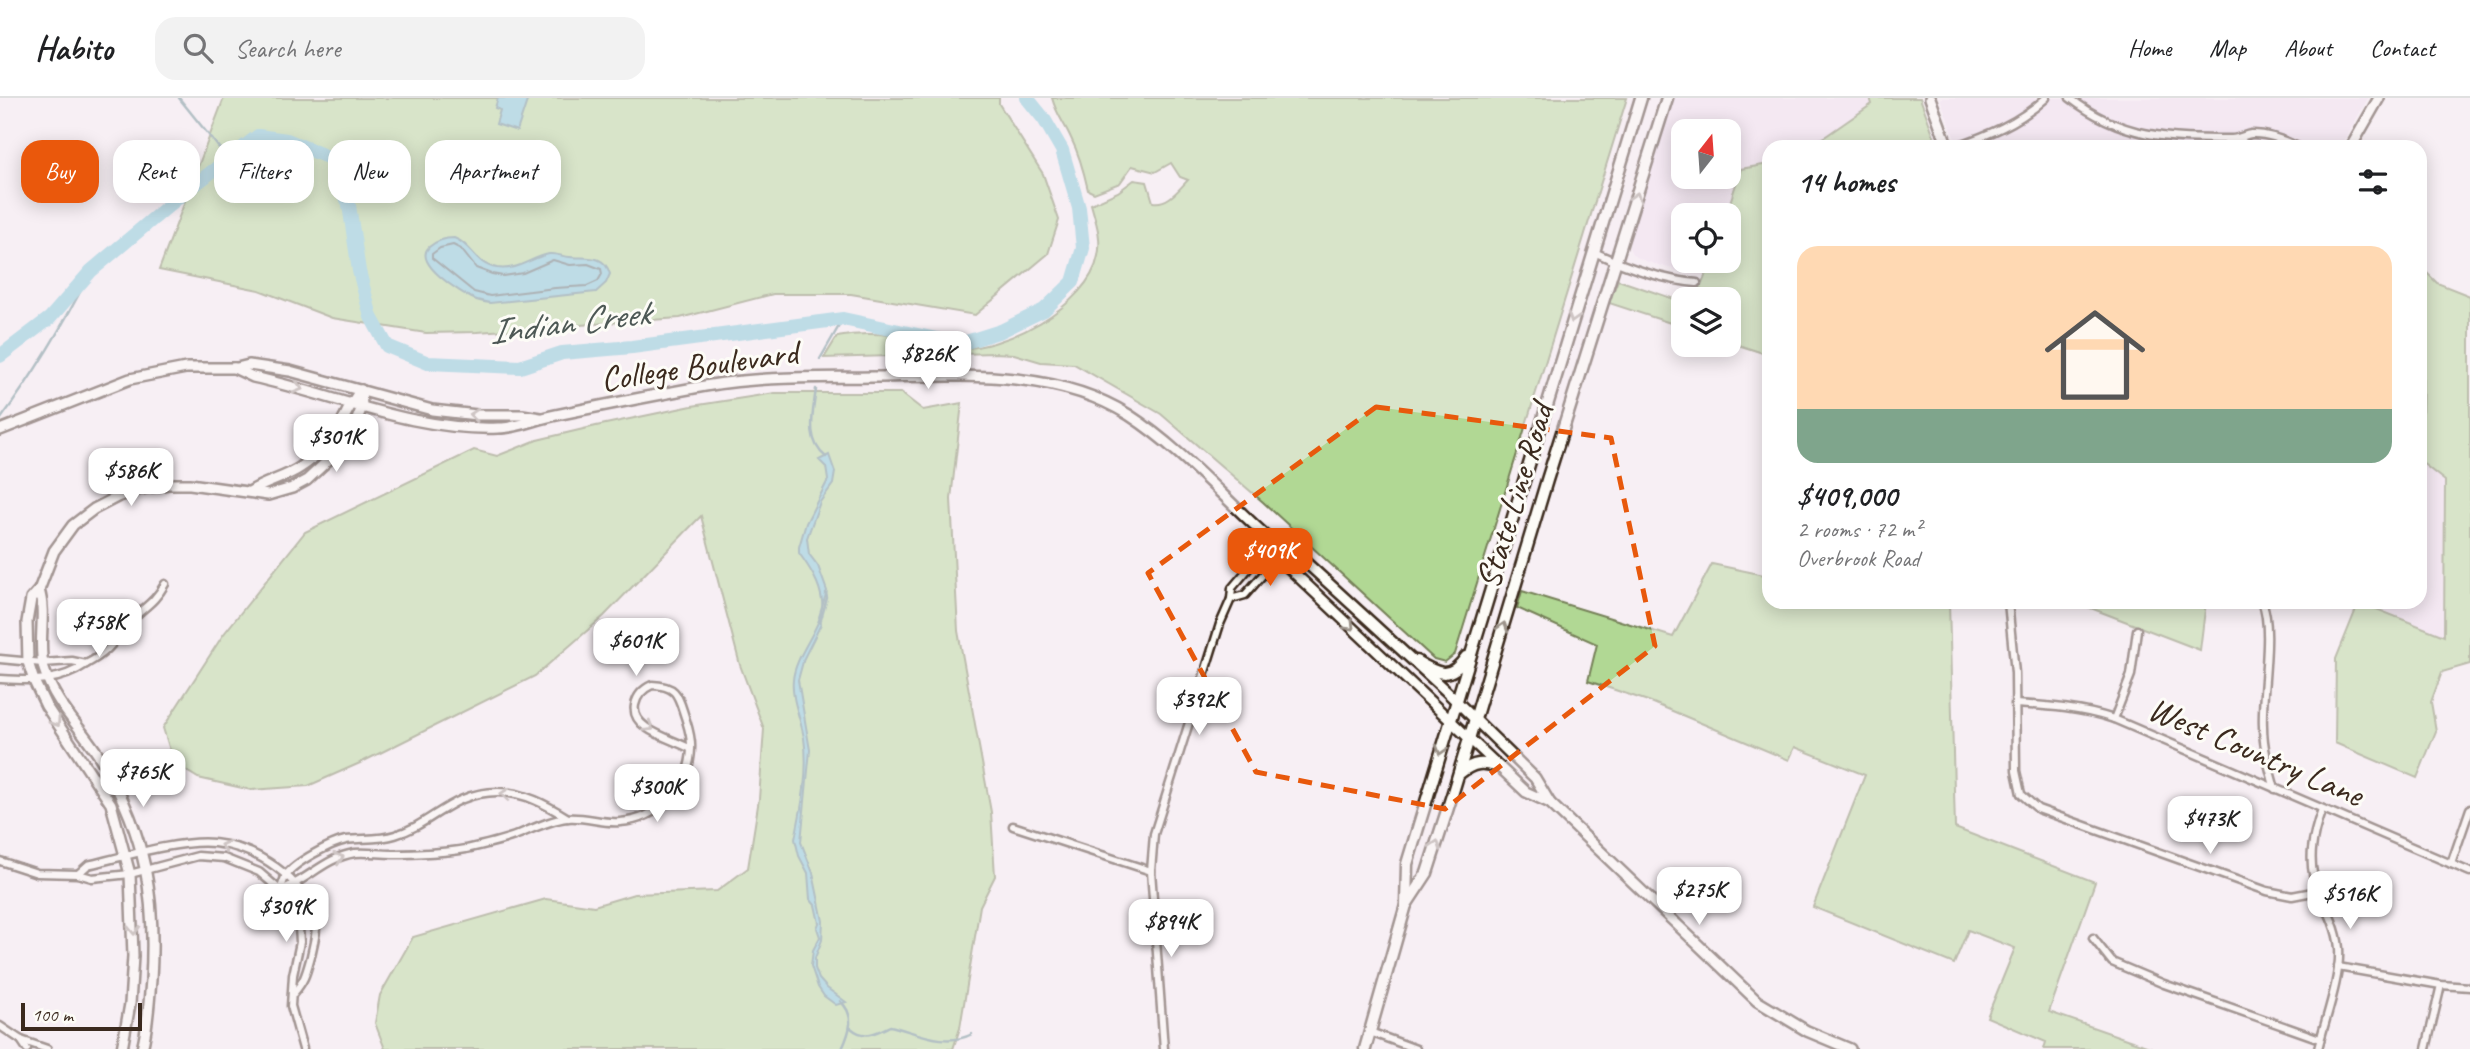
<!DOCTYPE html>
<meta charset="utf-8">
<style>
:root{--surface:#fff;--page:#f2f2f2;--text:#202124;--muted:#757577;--line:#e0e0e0;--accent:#ea580c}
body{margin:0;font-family:Caveat,sans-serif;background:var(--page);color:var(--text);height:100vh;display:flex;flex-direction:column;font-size:26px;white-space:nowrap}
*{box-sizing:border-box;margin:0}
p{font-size:23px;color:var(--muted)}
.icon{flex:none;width:38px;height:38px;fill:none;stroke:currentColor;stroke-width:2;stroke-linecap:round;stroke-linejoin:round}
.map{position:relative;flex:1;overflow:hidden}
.sheet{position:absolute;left:1762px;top:42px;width:665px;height:469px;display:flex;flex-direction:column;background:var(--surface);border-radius:21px;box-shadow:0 4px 18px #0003}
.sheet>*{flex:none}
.guide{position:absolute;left:21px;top:42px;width:665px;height:63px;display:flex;gap:14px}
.needle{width:46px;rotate:17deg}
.buttons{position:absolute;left:1671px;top:21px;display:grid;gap:14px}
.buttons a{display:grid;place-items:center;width:70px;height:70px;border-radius:14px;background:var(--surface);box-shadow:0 4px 18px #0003;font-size:35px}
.scale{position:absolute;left:21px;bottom:18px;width:121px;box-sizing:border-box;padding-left:7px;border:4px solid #3b2a1e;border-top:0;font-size:19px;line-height:24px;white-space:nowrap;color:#3b2a1e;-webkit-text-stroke:5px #fdfcf7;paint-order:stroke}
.price{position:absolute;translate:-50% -60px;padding:0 16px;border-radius:14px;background:#fff;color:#222;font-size:23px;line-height:46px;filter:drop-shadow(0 2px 4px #0008)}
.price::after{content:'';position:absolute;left:50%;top:42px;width:21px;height:16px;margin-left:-10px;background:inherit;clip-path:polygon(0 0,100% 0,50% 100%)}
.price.on{background:var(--accent);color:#fff}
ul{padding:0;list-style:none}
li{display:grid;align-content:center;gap:14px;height:371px;padding:0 35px}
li+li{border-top:2px solid var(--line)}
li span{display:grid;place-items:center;height:217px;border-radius:21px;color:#555}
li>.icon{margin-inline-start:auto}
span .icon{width:126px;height:126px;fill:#fffc;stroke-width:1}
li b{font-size:30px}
h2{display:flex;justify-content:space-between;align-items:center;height:84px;padding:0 35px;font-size:30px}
.pill{padding:0 24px;border-radius:21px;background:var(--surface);box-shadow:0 4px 18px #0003;font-size:24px;line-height:63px}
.pill.on{background:var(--accent);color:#fff}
header{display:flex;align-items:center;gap:42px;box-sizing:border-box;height:98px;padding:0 35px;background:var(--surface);border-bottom:2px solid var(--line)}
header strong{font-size:33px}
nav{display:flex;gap:38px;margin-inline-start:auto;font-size:24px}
.search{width:490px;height:63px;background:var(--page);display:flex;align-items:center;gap:18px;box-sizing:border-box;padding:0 24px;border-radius:21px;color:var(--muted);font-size:26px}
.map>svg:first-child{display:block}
.built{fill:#efdff0;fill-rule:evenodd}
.green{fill:#b1d894;stroke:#768159;stroke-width:2}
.water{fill:#78c5d5;stroke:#60878c;stroke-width:2}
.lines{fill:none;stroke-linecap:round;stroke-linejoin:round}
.shore{stroke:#536867;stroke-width:2}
.stream{stroke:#60878c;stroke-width:2.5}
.river{stroke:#78c5d5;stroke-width:14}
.street-casing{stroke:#3b2a1e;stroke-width:11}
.secondary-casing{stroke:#3b2a1e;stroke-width:14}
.primary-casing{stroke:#3b2a1e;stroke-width:15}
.street{stroke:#fdfcf7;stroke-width:6}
.secondary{stroke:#fdfcf7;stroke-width:9}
.primary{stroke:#fdfcf7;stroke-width:10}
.oneway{stroke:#9c938a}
.marked{fill:none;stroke:#e8590c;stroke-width:5;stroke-dasharray:14 9;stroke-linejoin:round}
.labels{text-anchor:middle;stroke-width:6;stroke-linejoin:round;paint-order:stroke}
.street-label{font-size:35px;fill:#3b2a1e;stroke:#fdfcf7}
.water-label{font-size:37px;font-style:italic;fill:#4d5855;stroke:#fdfcf7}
</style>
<header>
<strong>Habito</strong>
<div class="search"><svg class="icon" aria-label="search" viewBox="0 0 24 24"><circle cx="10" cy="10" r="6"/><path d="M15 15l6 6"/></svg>Search here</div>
<nav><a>Home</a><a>Map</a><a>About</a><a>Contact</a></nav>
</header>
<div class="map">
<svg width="2470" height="951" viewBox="0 0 2470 951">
<rect width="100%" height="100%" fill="#f7eff4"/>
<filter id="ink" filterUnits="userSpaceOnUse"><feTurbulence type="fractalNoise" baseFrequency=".0143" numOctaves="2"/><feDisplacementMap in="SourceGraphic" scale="14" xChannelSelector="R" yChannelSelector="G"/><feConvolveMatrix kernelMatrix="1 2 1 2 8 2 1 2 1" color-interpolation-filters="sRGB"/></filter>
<g filter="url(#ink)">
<g class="built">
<path d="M 1674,0 L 1870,0 L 1872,6 L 1826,38 L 1806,49 L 1769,49 L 1769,66 L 1741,71 L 1726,117 L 1684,117 L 1684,163 L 1711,163 L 1706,176 L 1687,175 L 1645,163 L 1633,157 L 1629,150 L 1630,139 ZM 1684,33 L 1729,33 L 1729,79 L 1684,79 Z"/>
<path d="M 1940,0 L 2368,0 L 2341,49 L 1958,49 Z"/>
<path d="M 2420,273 L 2445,383 L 2444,538 L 2364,504 L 2420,504 Z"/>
</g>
<g class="green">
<path d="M 224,0 L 999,0 L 999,6 L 1043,76 L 1059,122 L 1048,156 L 975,217 L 851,196 L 773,196 L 680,220 L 477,234 L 426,235 L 332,220 L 259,192 L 159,172 Z"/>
<path d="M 1052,0 L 1627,0 L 1455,556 L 1445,564 L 1434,561 L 1263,404 L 1161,316 L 1074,266 L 1041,264 L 1014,256 L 994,255 L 824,260 L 837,239 C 862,234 891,236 917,242 C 929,244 941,249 953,250 C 1001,255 1089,208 1098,158 C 1102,140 1096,124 1091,106 L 1118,94 L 1134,82 L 1147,84 L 1153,104 C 1168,107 1179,91 1188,82 L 1180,79 L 1171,65 L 1155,74 L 1132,68 L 1120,85 L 1094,95 L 1088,92 C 1084,74 1079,56 1071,40 C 1064,24 1057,18 1052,0 Z"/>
<path d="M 1870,0 L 1920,0 L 1938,49 L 1806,49 L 1826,38 L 1872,6 Z"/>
<path d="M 1769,66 L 1769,257 L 1729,244 L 1729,201 L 1696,201 L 1711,163 L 1729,163 L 1729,117 L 1726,117 L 1741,71 Z"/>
<path d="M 2420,168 L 2437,185 L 2470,198 L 2470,566 L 2442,574 L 2431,604 L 2436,633 L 2417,680 L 2335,645 L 2336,561 L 2359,504 L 2444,538 L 2445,383 L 2421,364 L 2423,280 L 2420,272 Z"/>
<path d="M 1618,182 L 1683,204 L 1683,229 L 1609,205 Z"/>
<path d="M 775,295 L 901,295 L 923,312 L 962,305 L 951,401 L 958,533 L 991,714 L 995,778 L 980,808 L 960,930 L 953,951 L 385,951 L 375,925 L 380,897 L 413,839 L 546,801 L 594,808 L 634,796 L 717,793 L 748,770 L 759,701 L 764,631 L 740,567 L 701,418 L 604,518 L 535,578 L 360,665 L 308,688 L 251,692 L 198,680 L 174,665 L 163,630 L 223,537 L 305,434 L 474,352 L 497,358 L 537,342 L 596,328 L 692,308 Z"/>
<path d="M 1712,466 L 1769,478 L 1769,504 L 1949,504 L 1955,730 L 2095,784 L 2049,914 L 2155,951 L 2044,951 L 2046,944 L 1987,919 L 2015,850 L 1968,832 L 1954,866 L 1813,809 L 1865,677 L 1795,649 L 1789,662 L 1651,604 L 1588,583 L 1597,546 L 1517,510 L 1522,493 L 1673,539 Z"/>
<path d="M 2075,504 L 2206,504 L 2200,552 Z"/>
</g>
<g class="water">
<path d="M 498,0 L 528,0 L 517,33 L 496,26 L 500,12 L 495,10 Z"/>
<path d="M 454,140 C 473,147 474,166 497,170 C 517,173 530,160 549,156 C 557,155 562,159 570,159 C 586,161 604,155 610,176 L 606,185 L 596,194 L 490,205 C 484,204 479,203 474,201 C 461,195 412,165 429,149 C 436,143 445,140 454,140 Z"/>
<path d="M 829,357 L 835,374 L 833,386 L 820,404 L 807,440 L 809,456 L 818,468 L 827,493 L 819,519 L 821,526 L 804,560 L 798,582 L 810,652 L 801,744 L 813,775 L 823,823 L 822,842 L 815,860 L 815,870 L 819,881 L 827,890 L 846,904 L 836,907 L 824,898 L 818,889 L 811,868 L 813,852 L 820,839 L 817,830 L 819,825 L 815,807 L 810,801 L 808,775 L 799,758 L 795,741 C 802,708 809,673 804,640 C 801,621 791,601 793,582 C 795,555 825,527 822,503 C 820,485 809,469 799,455 L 799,449 L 806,425 L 828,382 L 826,369 L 819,362 Z"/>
</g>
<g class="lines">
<path class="shore" d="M 453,147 L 461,151 L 476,170 L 492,176 L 503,178 L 523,175 L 553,162 L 570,167 L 588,166 L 601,171 L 602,176 L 598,183 L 587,188 L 555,190 L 490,198 L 474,194 L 432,160 L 432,156 L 440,150 Z"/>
<g class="stream">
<path d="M 179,0 L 228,61"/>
<path d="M 820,261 L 843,221"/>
<path d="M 816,291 C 813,315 805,343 826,359"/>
<path d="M 0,322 C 35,275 64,226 91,173"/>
<path d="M 820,525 L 827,500 L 826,495"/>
<path d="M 840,903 C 856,917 850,934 842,951"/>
<path d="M 851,930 C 865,942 876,935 890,928 C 916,934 946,950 972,936"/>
</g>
<path class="river" d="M 0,258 L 50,220 L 91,173 L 179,99 L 258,38 L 287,42 L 332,61 L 349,107 L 359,173 L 371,219 L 387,248 L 428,265 L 520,269 L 562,255 L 632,249 L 843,221 L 960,246 L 1001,233 L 1044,212 L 1073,184 L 1083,150 L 1079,110 L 1062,52 L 1044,21 L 1027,0"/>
<g class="street-casing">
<g id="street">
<path d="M 2070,0 C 2121,40 2169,41 2231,41 C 2239,41 2244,37 2251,36 C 2266,35 2286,43 2298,49"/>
<path d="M 2240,41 L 2248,48 L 2257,49"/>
<path d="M 1954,49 C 1988,37 2019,25 2046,0"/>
<path d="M 1594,154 C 1626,169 1662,182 1697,185"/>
<path d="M 1231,501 L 1245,497 L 1288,448"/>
<path d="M 2008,504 L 2015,575 L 2016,673 L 2021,696 L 2038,711 L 2267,793 L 2292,798 L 2318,793"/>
<path d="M 2262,504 C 2274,530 2261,596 2263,628 C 2263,649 2269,670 2275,691"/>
<path d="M 0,561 L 43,565 L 72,563 L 86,566 C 59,585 32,583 0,581"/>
<path d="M 86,566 C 111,553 113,543 131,523 C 144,508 153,507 165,486"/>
<path d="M 2015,606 C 2050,608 2081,610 2114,621 L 2470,774"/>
<path d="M 2114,621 L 2131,577 L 2137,532"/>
<path d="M 1013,728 L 1151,773"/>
<path d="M 0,763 L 37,775 L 78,776 L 92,780 L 130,776 L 198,758 L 224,760 L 259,774 L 280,792 L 292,808 L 299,829 L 300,844 L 293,877 L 291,908 L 303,951"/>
<path d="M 2451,766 L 2470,711"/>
<path d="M 78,776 L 88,767 C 121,759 183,741 214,745 C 256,749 304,780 315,822 C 318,833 313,847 311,858 C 306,876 305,882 293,896"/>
<path d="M 280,792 C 308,783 323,760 355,755 C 367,754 380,756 392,756 C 416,756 442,755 466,751 C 483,747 502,743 517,737 C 534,730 550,722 567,720 C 585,718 603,726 620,724 C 657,722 690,688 691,651 C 692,640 688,629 685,619 C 678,598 678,588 652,587 C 643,591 637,597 635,607 C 630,632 674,641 691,651"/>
<path d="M 280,792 C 282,788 284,781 286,777 C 295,764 331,745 346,742 C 362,740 379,742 395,737 C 433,726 451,694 498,694 C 524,694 547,707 568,720"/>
<path d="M 2093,840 L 2112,864 L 2164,886 L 2320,941"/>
<path d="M 2338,869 L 2441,887 L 2470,889"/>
<path d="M 0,928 L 21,942 L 47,951"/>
<path d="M 1370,934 L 1416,951"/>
<path d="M 21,942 L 27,951"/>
<path d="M 1164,951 L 1151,773 L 1154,736 L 1220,526 L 1231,501 L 1232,490 L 1272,443"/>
<path d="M 2318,951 C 2325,921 2341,880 2339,850 C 2337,830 2328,813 2319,795 C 2306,766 2312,739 2322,711"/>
<path d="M 2426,951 L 2441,887"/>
</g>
</g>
<g class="secondary-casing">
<g id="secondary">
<path d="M 1930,0 L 1948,49"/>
<path d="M 2351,49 L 2379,0"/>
<path d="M 234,270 L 253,279 C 335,297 412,333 498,330 C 519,330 535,321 556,317 C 605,307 655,297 705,288 C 762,278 817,280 874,279 C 958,278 1055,270 1129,317 C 1183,352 1224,401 1272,443 L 1278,459 L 1290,471 L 1526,694 L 1550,705"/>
<path d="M 0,332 L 130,281 L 186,270 L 237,270 L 249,267 L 290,273 L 432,312 L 477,317 L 522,317 L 540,320"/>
<path d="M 251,393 C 267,383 285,380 301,369 C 315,360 330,345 339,330 C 346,316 351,304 361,292"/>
<path d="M 1272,443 L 1288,448 L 1445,592 L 1535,680 L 1550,705 L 1757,903 L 1807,933 L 1850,951"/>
<path d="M 39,492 C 47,517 37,545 44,571 C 55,608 86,634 104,666 C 146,738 156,800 151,882 C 149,905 148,929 142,951"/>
<path d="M 122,951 L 130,906 L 133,858 L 130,776 L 111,706 L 46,608 L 34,583 L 28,564 L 27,524 L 31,501 L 39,492 L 54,453 L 73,427 L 94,411 L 117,399 L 140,391 L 168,386 L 190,386 L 268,397 L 292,390 L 307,382 L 339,352 L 351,336 L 362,309 L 361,292"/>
</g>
</g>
<g class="primary-casing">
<g id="primary">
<path d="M 1416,563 C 1437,576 1450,583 1466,559"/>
<path d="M 1460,675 C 1474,664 1482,664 1499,669"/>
<path d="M 1406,807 L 1427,775 L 1453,694 L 1547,382 L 1667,0"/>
<path d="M 1365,951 L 1406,807 L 1407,766 L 1641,0"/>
</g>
</g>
<use href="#street" class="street"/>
<use href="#secondary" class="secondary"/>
<use href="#primary" class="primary"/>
</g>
<defs><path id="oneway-chevron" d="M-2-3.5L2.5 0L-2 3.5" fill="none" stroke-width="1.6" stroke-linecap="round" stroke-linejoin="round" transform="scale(1.75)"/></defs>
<g class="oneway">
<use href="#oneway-chevron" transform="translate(1636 99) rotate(-73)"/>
<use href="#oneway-chevron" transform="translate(1573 220) rotate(107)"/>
<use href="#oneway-chevron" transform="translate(298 290) rotate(16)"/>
<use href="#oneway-chevron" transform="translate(474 317) rotate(-176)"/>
<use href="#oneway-chevron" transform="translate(1350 528) rotate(44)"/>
<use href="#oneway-chevron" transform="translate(1503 529) rotate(-73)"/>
<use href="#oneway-chevron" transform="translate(56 624) rotate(56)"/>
<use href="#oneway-chevron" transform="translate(649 629) rotate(32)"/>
<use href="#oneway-chevron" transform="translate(1441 652) rotate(107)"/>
<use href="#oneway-chevron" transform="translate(505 696) rotate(-175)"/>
<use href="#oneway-chevron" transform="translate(1436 747) rotate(-72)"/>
<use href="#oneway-chevron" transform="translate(225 748) rotate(-164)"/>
<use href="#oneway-chevron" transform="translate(339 760) rotate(-18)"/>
<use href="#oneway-chevron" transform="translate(134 832) rotate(88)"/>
</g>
</g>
<path d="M0 0H2470V951H0ZM 1376,309 L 1611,340 L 1655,548 L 1445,711 L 1256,674 L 1148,475 Z" fill="#f7eff4" fill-opacity=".55" fill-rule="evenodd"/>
<path class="marked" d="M 1376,309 L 1611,340 L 1655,548 L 1445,711 L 1256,674 L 1148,475 Z"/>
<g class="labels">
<g class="street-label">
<text transform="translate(699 267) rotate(-8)" y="12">College Boulevard</text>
<text transform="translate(1514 398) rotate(-73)" y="12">State Line Road</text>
<text transform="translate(2256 653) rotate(23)" y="12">West Country Lane</text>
</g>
<g class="water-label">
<text transform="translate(569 223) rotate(-7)" y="13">Indian Creek</text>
</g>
</g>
</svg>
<div class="buttons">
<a><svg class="needle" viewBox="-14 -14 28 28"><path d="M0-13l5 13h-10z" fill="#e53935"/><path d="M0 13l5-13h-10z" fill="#757577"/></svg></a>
<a><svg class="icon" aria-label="locate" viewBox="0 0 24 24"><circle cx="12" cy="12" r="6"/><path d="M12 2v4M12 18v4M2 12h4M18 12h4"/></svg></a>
<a><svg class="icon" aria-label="layers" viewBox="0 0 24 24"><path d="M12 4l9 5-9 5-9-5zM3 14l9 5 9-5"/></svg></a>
</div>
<div class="scale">100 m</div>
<b class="price" style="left:928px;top:293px">$826K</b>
<b class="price" style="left:336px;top:376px">$301K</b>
<b class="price" style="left:131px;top:410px">$586K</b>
<b class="price on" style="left:1270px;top:490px">$409K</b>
<b class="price" style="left:99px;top:561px">$758K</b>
<b class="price" style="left:636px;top:580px">$601K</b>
<b class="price" style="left:1199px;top:639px">$392K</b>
<b class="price" style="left:143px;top:711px">$765K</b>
<b class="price" style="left:657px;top:726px">$300K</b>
<b class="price" style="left:2210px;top:758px">$473K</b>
<b class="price" style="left:1699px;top:829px">$275K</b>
<b class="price" style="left:2350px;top:833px">$516K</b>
<b class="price" style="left:286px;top:846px">$309K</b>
<b class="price" style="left:1171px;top:861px">$894K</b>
<div class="guide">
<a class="pill on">Buy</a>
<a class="pill">Rent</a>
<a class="pill">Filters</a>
<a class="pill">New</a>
<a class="pill">Apartment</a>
</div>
<section class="sheet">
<h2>14 homes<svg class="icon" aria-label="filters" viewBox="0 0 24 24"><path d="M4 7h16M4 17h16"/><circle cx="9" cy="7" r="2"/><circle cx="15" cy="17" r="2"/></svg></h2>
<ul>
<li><span style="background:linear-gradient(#ffd9b3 75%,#7fa58c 0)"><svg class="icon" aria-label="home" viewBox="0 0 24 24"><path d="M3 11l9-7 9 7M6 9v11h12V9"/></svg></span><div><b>$409,000</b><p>2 rooms · 72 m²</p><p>Overbrook Road</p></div></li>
</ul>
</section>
</div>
